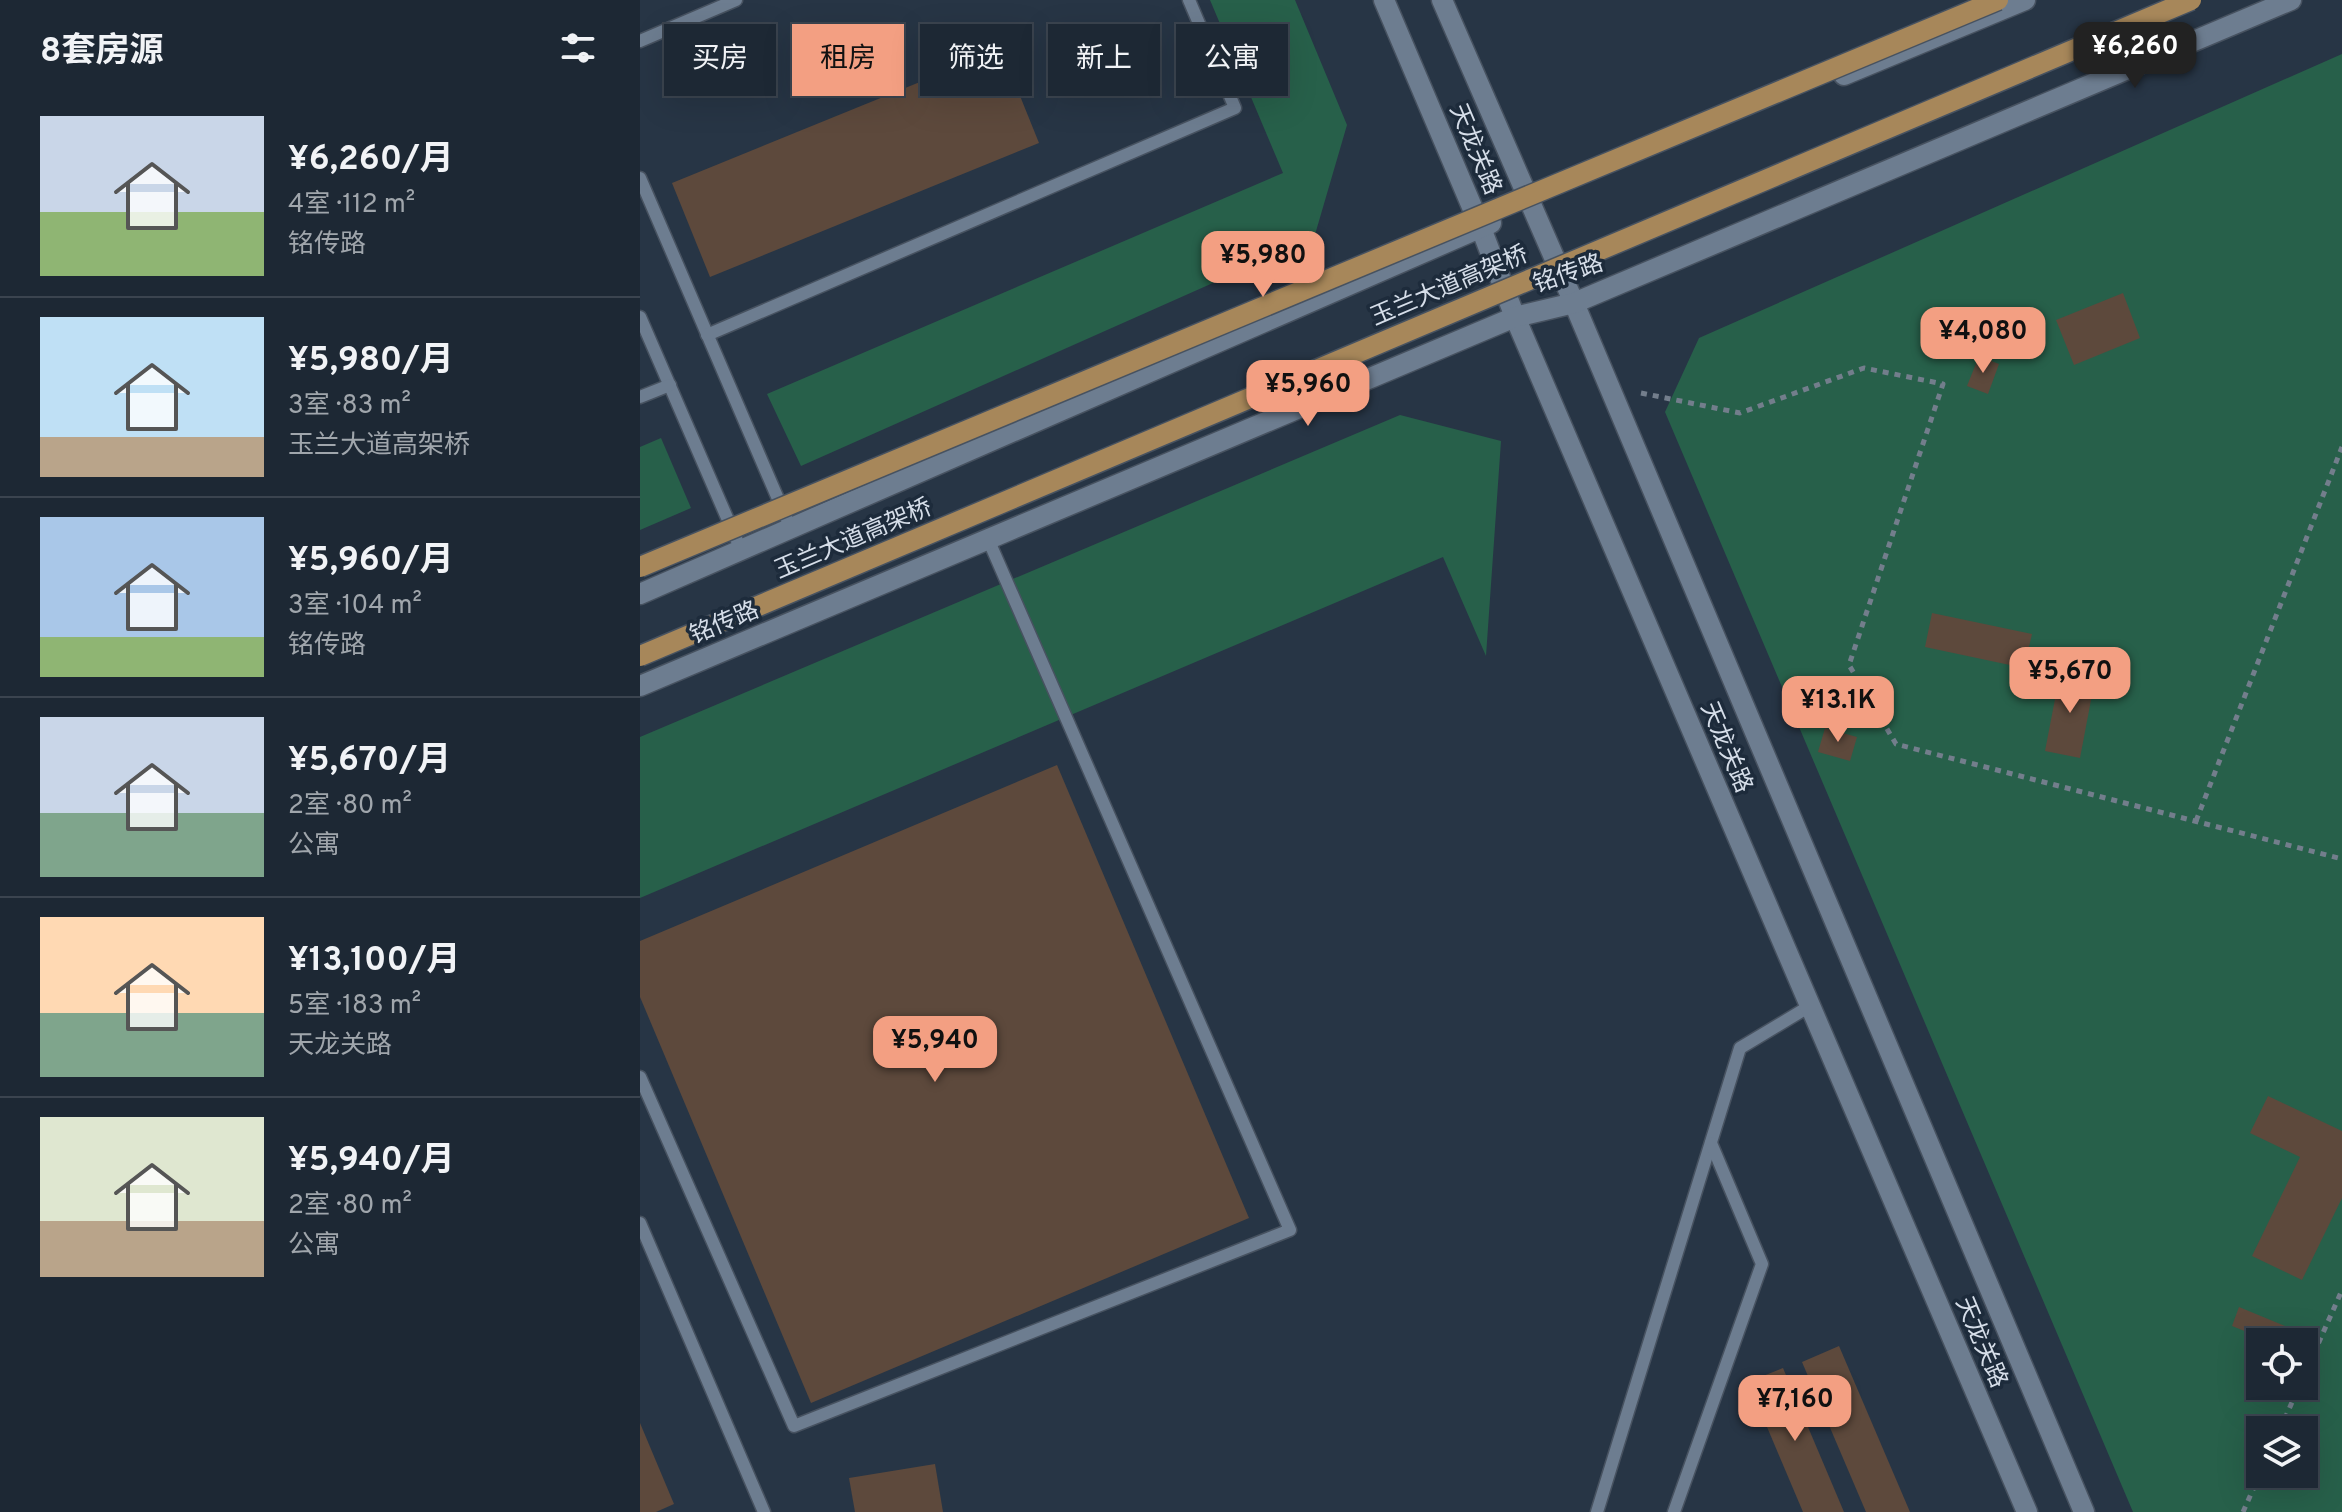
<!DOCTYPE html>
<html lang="zh">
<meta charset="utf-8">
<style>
:root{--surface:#1d2834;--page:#2a3440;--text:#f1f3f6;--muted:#a0a6ac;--line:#3b444f;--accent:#f39f82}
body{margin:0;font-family:Overpass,"Noto Sans SC",sans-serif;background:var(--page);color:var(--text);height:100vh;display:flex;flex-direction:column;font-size:30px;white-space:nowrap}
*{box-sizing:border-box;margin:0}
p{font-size:26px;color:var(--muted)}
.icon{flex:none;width:44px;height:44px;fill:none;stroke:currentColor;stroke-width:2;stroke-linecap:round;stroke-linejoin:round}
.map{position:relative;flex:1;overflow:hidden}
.side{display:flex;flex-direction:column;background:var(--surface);width:640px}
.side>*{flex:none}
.top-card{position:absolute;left:24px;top:24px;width:760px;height:72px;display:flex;gap:16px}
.tools{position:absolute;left:1606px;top:1328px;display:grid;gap:16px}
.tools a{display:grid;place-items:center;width:72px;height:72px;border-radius:0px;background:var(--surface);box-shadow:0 8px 32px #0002,0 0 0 2px var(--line);font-size:40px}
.price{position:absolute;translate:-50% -68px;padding:0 18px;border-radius:16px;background:var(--accent);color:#111;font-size:26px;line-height:52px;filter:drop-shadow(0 2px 4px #0008)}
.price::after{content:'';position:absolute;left:50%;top:48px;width:24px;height:18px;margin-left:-12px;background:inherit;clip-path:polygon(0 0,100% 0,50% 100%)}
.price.active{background:#222;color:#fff}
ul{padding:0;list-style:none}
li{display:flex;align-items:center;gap:24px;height:200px;padding:0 40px}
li+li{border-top:2px solid var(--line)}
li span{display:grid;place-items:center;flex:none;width:224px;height:160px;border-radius:0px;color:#555}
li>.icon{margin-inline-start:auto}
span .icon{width:96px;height:96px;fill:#fffc;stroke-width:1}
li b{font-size:34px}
h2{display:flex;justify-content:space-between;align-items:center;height:96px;padding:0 40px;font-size:34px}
.tag{padding:0 28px;border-radius:0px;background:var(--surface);box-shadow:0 8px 32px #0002,0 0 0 2px var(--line);font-size:28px;line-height:72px}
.tag.active{background:var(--accent);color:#111}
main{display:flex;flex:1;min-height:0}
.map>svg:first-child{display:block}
.green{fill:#27604a;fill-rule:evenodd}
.building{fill:#5d493c}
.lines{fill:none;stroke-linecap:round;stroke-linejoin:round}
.lane-casing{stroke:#475260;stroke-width:15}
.secondary-casing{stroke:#475260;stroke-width:23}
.path{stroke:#737e8c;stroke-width:5;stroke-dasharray:6 6;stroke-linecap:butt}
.lane{stroke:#6d7d90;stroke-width:12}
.secondary{stroke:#6d7d90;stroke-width:20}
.primary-bridge-casing{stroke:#475260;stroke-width:23;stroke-linecap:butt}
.primary-bridge{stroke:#a7875a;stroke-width:20}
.labels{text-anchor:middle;stroke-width:7;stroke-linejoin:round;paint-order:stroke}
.street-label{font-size:24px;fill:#d6dee9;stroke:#1d2b3b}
</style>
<main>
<section class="side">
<h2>8套房源<svg class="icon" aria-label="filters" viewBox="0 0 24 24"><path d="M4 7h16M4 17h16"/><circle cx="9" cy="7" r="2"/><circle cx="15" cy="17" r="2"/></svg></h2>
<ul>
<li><span style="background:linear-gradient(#c9d6e8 60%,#8fb573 0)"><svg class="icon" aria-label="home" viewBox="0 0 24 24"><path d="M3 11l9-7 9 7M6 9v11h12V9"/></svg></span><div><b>¥6,260/月</b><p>4室 · 112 m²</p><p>铭传路</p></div></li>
<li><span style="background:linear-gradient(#bfe0f5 75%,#b9a48a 0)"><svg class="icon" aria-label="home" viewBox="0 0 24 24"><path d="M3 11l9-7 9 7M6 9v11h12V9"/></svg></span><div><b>¥5,980/月</b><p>3室 · 83 m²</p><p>玉兰大道高架桥</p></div></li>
<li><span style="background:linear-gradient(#a9c7e8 75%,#8fb573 0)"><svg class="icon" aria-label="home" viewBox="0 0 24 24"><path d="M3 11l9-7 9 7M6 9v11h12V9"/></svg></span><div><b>¥5,960/月</b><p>3室 · 104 m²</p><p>铭传路</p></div></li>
<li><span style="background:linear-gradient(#c9d6e8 60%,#7fa58c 0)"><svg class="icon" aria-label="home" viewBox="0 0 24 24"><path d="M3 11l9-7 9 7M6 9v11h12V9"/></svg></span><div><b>¥5,670/月</b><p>2室 · 80 m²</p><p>公寓</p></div></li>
<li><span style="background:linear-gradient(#ffd9b3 60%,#7fa58c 0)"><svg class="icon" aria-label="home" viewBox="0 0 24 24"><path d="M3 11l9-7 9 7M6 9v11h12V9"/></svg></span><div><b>¥13,100/月</b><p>5室 · 183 m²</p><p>天龙关路</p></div></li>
<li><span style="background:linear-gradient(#dfe7d0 65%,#b9a48a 0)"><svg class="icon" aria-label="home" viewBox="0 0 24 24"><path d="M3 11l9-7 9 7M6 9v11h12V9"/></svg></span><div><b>¥5,940/月</b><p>2室 · 80 m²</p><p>公寓</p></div></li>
</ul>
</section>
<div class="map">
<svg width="1702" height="1512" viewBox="0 0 1702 1512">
<rect width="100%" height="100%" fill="#273545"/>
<g class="green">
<path d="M 570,0 L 655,0 L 707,125 L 674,238 L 161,466 L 127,394 L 643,173 Z"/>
<path d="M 1702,54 L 1702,1512 L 1493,1512 L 1025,412 L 1059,338 ZM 1620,1342 L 1664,1342 L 1664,1386 L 1620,1386 ZM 1620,1430 L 1664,1430 L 1664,1474 L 1620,1474 Z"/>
<path d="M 760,415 L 861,441 L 846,656 L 803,557 L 0,898 L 0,737 Z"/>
<path d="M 21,438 L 51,508 L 0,530 L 0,447 Z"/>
</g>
<g class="building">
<path d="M 361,49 L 399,143 L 70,277 L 32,183 Z"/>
<path d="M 1483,293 L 1500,338 L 1434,365 L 1416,320 Z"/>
<path d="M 1339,356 L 1359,364 L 1348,394 L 1327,386 Z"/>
<path d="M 1292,613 L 1392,634 L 1384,668 L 1285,647 Z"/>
<path d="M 1420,673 L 1455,679 L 1440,758 L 1405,751 Z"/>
<path d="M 1185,728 L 1217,737 L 1210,761 L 1178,752 Z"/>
<path d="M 417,765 L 609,1218 L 171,1403 L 0,997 L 0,941 Z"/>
<path d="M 1628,1096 L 1702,1131 L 1702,1198 L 1662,1280 L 1612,1256 L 1660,1157 L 1610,1133 Z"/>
<path d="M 1599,1307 L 1662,1333 L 1658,1342 L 1632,1342 L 1592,1326 Z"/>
<path d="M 1199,1346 L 1270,1512 L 1226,1512 L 1162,1362 Z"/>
<path d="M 1143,1368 L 1204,1512 L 1163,1512 L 1108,1382 Z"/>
<path d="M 0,1423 L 34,1504 L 16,1512 L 0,1512 Z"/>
<path d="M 295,1464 L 303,1512 L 215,1512 L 209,1478 Z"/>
</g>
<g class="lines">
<g class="lane-casing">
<g id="lane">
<path d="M 0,41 L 96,0"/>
<path d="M 0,178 L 151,529"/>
<path d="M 0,317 L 101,550"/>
<path d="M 67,335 L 595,108 L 549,0"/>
<path d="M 0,397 L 30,385"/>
<path d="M 0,1077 L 154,1426 L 650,1230 L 348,539"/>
<path d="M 0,1223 L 124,1512"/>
<path d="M 957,1512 L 1100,1048 L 1170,1006"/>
<path d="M 1034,1512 L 1122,1264 L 1071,1143"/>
</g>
</g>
<g class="secondary-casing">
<g id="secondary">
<path d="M 744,0 L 841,228 L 875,317 L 1387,1512"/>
<path d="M 802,0 L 934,303 L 1444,1512"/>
<path d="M 1204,75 L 1385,0"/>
<path d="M 0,594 L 851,223"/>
<path d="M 0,686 L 875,317 L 934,303 L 1651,0"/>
</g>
</g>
<g class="path">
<path d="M 1001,393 L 1100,413 L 1224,368 L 1303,384 L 1209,665 L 1256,744 L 1702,859"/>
<path d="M 1556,821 L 1702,447"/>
<path d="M 1664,1376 L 1702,1290"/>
<path d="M 1640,1430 L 1659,1386"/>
<path d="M 1603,1512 L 1620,1474"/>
</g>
<use href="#lane" class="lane"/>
<use href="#secondary" class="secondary"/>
<g class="primary-bridge-casing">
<g id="primary-bridge">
<path d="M 0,567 L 1358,0"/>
<path d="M 0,656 L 1551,0"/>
</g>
</g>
<use href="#primary-bridge" class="primary-bridge"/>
</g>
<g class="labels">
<g class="street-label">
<text transform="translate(836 149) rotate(67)" y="8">天龙关路</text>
<text transform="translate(928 273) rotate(-19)" y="8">铭传路</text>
<text transform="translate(809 285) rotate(-23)" y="8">玉兰大道高架桥</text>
<text transform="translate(213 538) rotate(-23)" y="8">玉兰大道高架桥</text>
<text transform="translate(84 622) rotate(-23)" y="8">铭传路</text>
<text transform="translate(1087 747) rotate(67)" y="8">天龙关路</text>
<text transform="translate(1342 1342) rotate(67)" y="8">天龙关路</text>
</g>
</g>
</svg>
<div class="tools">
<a><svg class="icon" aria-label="locate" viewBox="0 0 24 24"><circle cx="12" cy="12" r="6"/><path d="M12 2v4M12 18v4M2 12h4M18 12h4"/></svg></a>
<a><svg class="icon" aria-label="layers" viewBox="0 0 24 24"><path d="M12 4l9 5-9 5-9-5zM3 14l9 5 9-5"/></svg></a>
</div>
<b class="price active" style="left:1495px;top:90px">¥6,260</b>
<b class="price" style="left:623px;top:299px">¥5,980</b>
<b class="price" style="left:1343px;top:375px">¥4,080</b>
<b class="price" style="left:668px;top:428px">¥5,960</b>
<b class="price" style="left:1430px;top:715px">¥5,670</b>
<b class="price" style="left:1198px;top:744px">¥13.1K</b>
<b class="price" style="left:295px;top:1084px">¥5,940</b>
<b class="price" style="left:1155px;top:1443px">¥7,160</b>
<div class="top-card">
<a class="tag">买房</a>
<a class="tag active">租房</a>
<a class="tag">筛选</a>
<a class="tag">新上</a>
<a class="tag">公寓</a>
</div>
</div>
</main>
